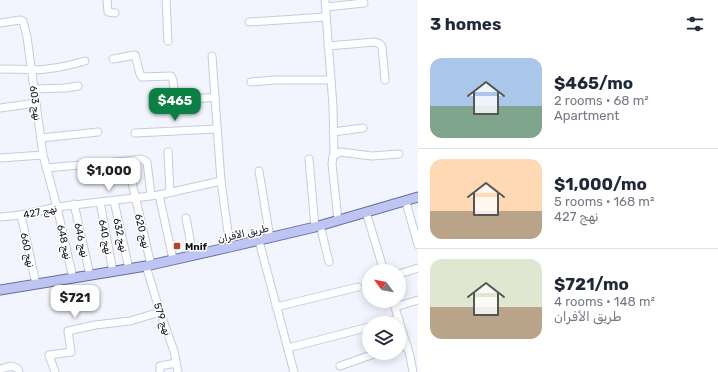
<!DOCTYPE html>
<meta charset="utf-8">
<style>
:root{--surface:#fff;--page:#f6f6f7;--text:#1f2937;--muted:#747a83;--line:#e0e1e3;--accent:#0b8043}
body{margin:0;font-family:Rubik,Vazirmatn,sans-serif;background:var(--page);color:var(--text);height:100vh;display:flex;flex-direction:column;font-size:15px;white-space:nowrap}
*{box-sizing:border-box;margin:0}
p{font-size:13px;color:var(--muted)}
.icon{flex:none;width:22px;height:22px;fill:none;stroke:currentColor;stroke-width:2;stroke-linecap:round;stroke-linejoin:round}
.map{position:relative;flex:1;overflow:hidden}
.details{display:flex;flex-direction:column;background:var(--surface);width:300px}
.details>*{flex:none}
.needle{width:26px;rotate:302deg}
.controls{position:absolute;left:362px;top:264px;display:grid;gap:8px}
.controls a{display:grid;place-items:center;width:44px;height:44px;border-radius:50%;background:var(--surface);box-shadow:0 2px 10px #0003;font-size:20px}
.price{position:absolute;translate:-50% -34px;padding:0 9px;border-radius:8px;background:#fff;color:#222;font-size:13px;line-height:26px;filter:drop-shadow(0 1px 2px #0008)}
.price::after{content:'';position:absolute;left:50%;top:24px;width:12px;height:9px;margin-left:-6px;background:inherit;clip-path:polygon(0 0,100% 0,50% 100%)}
.price.selected{background:var(--accent);color:#fff}
ul{padding:0;list-style:none}
li{display:flex;align-items:center;gap:12px;height:100px;padding:0 12px}
li+li{border-top:1px solid var(--line)}
li span{display:grid;place-items:center;flex:none;width:112px;height:80px;border-radius:12px;color:#555}
li>.icon{margin-inline-start:auto}
span .icon{width:48px;height:48px;fill:#fffc;stroke-width:1}
li b{font-size:17px}
h2{display:flex;justify-content:space-between;align-items:center;height:48px;padding:0 12px;font-size:17px}
main{display:flex;flex:1;min-height:0}
.map>svg:first-child{display:block}
.lines{fill:none;stroke-linecap:round;stroke-linejoin:round}
.minor-casing{stroke:#c6cae1;stroke-width:9}
.major-casing{stroke:#656da0;stroke-width:11}
.minor{stroke:#fff;stroke-width:7}
.major{stroke:#bfc5f2;stroke-width:9}
.poi-dot{fill:#b04827;stroke:#fff;stroke-width:1.5}
.labels{text-anchor:middle;stroke-width:3;stroke-linejoin:round;paint-order:stroke}
.street-label{font-size:10px;fill:#0f1018;stroke:#fff}
.poi-label{font-size:10px;font-weight:bold;fill:#0f1018;stroke:#fff;text-anchor:start}
</style>
<main>
<div class="map">
<svg width="418" height="372" viewBox="0 0 418 372">
<rect width="100%" height="100%" fill="#f3f5fe"/>
<g class="lines">
<g class="minor-casing">
<g id="minor">
<path d="M 107,0 L 108,12 L 115,13"/>
<path d="M 166,0 L 168,41"/>
<path d="M 325,0 L 333,106 L 334,154"/>
<path d="M 326,7 L 364,3"/>
<path d="M 249,22 L 326,17"/>
<path d="M 0,23 L 20,20 L 23,21 L 27,37 L 43,155 L 57,207 L 73,278"/>
<path d="M 328,46 L 375,42 L 380,44 L 382,47 L 385,80"/>
<path d="M 212,56 L 221,181 L 230,247"/>
<path d="M 113,59 L 135,55 L 140,74 L 142,77 L 171,76 L 173,80 L 175,99 L 178,101 L 215,97"/>
<path d="M 0,69 C 11,69 21,69 32,70 C 50,70 68,66 85,61"/>
<path d="M 251,82 L 275,80 L 330,80"/>
<path d="M 34,89 L 65,88 L 78,86"/>
<path d="M 0,108 L 36,103"/>
<path d="M 333,132 L 363,128"/>
<path d="M 135,133 L 217,129"/>
<path d="M 41,138 L 98,132"/>
<path d="M 168,152 L 170,192"/>
<path d="M 0,158 L 43,155"/>
<path d="M 309,159 L 315,227"/>
<path d="M 127,161 L 141,159 L 147,162 L 151,195"/>
<path d="M 46,168 L 127,161 L 151,265"/>
<path d="M 259,171 L 270,238"/>
<path d="M 159,195 L 173,259"/>
<path d="M 114,201 L 129,269"/>
<path d="M 100,202 L 113,272"/>
<path d="M 406,202 L 418,245"/>
<path d="M 74,204 L 90,275"/>
<path d="M 366,212 L 384,271"/>
<path d="M 21,215 L 36,284"/>
<path d="M 0,217 L 21,215 L 57,207 L 159,195 L 221,181"/>
<path d="M 186,218 L 193,255"/>
<path d="M 338,220 L 332,164 L 333,156 L 340,152 L 372,156 L 399,154"/>
<path d="M 320,225 L 329,262"/>
<path d="M 259,241 L 294,372"/>
<path d="M 146,266 L 160,312 L 174,351 L 178,372"/>
<path d="M 399,274 L 418,268"/>
<path d="M 393,301 L 410,356 L 413,372"/>
<path d="M 276,307 L 358,287"/>
<path d="M 395,307 L 418,300"/>
<path d="M 383,323 L 399,319"/>
<path d="M 399,347 L 407,345"/>
<path d="M 288,348 L 369,327"/>
<path d="M 340,366 L 377,353"/>
<path d="M 0,369 L 12,366 L 18,369 L 19,372"/>
<path d="M 55,372 L 49,355 L 71,352 L 68,331 L 95,325 L 130,321 L 160,312"/>
<path d="M 160,372 L 160,366 L 176,363"/>
</g>
</g>
<g class="major-casing">
<path id="major" d="M 0,290 L 146,266 L 230,247 L 315,227 L 418,197"/>
</g>
<use href="#minor" class="minor"/>
<use href="#major" class="major"/>
</g>
<rect class="poi-dot" x="173" y="242" width="8" height="8" rx="2"/>
<g class="labels">
<g class="street-label">
<text transform="translate(36 103) rotate(83)" y="4">نهج 603</text>
<text transform="translate(40 211) rotate(-12)" y="4">نهج 427</text>
<text transform="translate(143 231) rotate(76)" y="4">نهج 620</text>
<text transform="translate(243 233) rotate(-13)" y="4">طريق الأفران</text>
<text transform="translate(121 235) rotate(77)" y="4">نهج 632</text>
<text transform="translate(106 237) rotate(79)" y="4">نهج 640</text>
<text transform="translate(82 240) rotate(77)" y="4">نهج 646</text>
<text transform="translate(65 242) rotate(77)" y="4">نهج 648</text>
<text transform="translate(28 250) rotate(78)" y="4">نهج 660</text>
<text transform="translate(163 319) rotate(71)" y="4">نهج 579</text>
</g>
<g class="poi-label">
<text x="185" y="250">Mnif</text>
</g>
</g>
</svg>
<div class="controls">
<a><svg class="needle" viewBox="-14 -14 28 28"><path d="M0-13l5 13h-10z" fill="#e53935"/><path d="M0 13l5-13h-10z" fill="#747a83"/></svg></a>
<a><svg class="icon" aria-label="layers" viewBox="0 0 24 24"><path d="M12 4l9 5-9 5-9-5zM3 14l9 5 9-5"/></svg></a>
</div>
<b class="price selected" style="left:175px;top:122px">$465</b>
<b class="price" style="left:109px;top:192px">$1,000</b>
<b class="price" style="left:75px;top:319px">$721</b>
</div>
<section class="details">
<h2>3 homes<svg class="icon" aria-label="filters" viewBox="0 0 24 24"><path d="M4 7h16M4 17h16"/><circle cx="9" cy="7" r="2"/><circle cx="15" cy="17" r="2"/></svg></h2>
<ul>
<li><span style="background:linear-gradient(#a9c7e8 60%,#7fa58c 0)"><svg class="icon" aria-label="home" viewBox="0 0 24 24"><path d="M3 11l9-7 9 7M6 9v11h12V9"/></svg></span><div><b>$465/mo</b><p>2 rooms · 68 m²</p><p>Apartment</p></div></li>
<li><span style="background:linear-gradient(#ffd9b3 65%,#b9a48a 0)"><svg class="icon" aria-label="home" viewBox="0 0 24 24"><path d="M3 11l9-7 9 7M6 9v11h12V9"/></svg></span><div><b>$1,000/mo</b><p>5 rooms · 168 m²</p><p>نهج 427</p></div></li>
<li><span style="background:linear-gradient(#dfe7d0 60%,#b9a48a 0)"><svg class="icon" aria-label="home" viewBox="0 0 24 24"><path d="M3 11l9-7 9 7M6 9v11h12V9"/></svg></span><div><b>$721/mo</b><p>4 rooms · 148 m²</p><p>طريق الأفران</p></div></li>
</ul>
</section>
</main>
